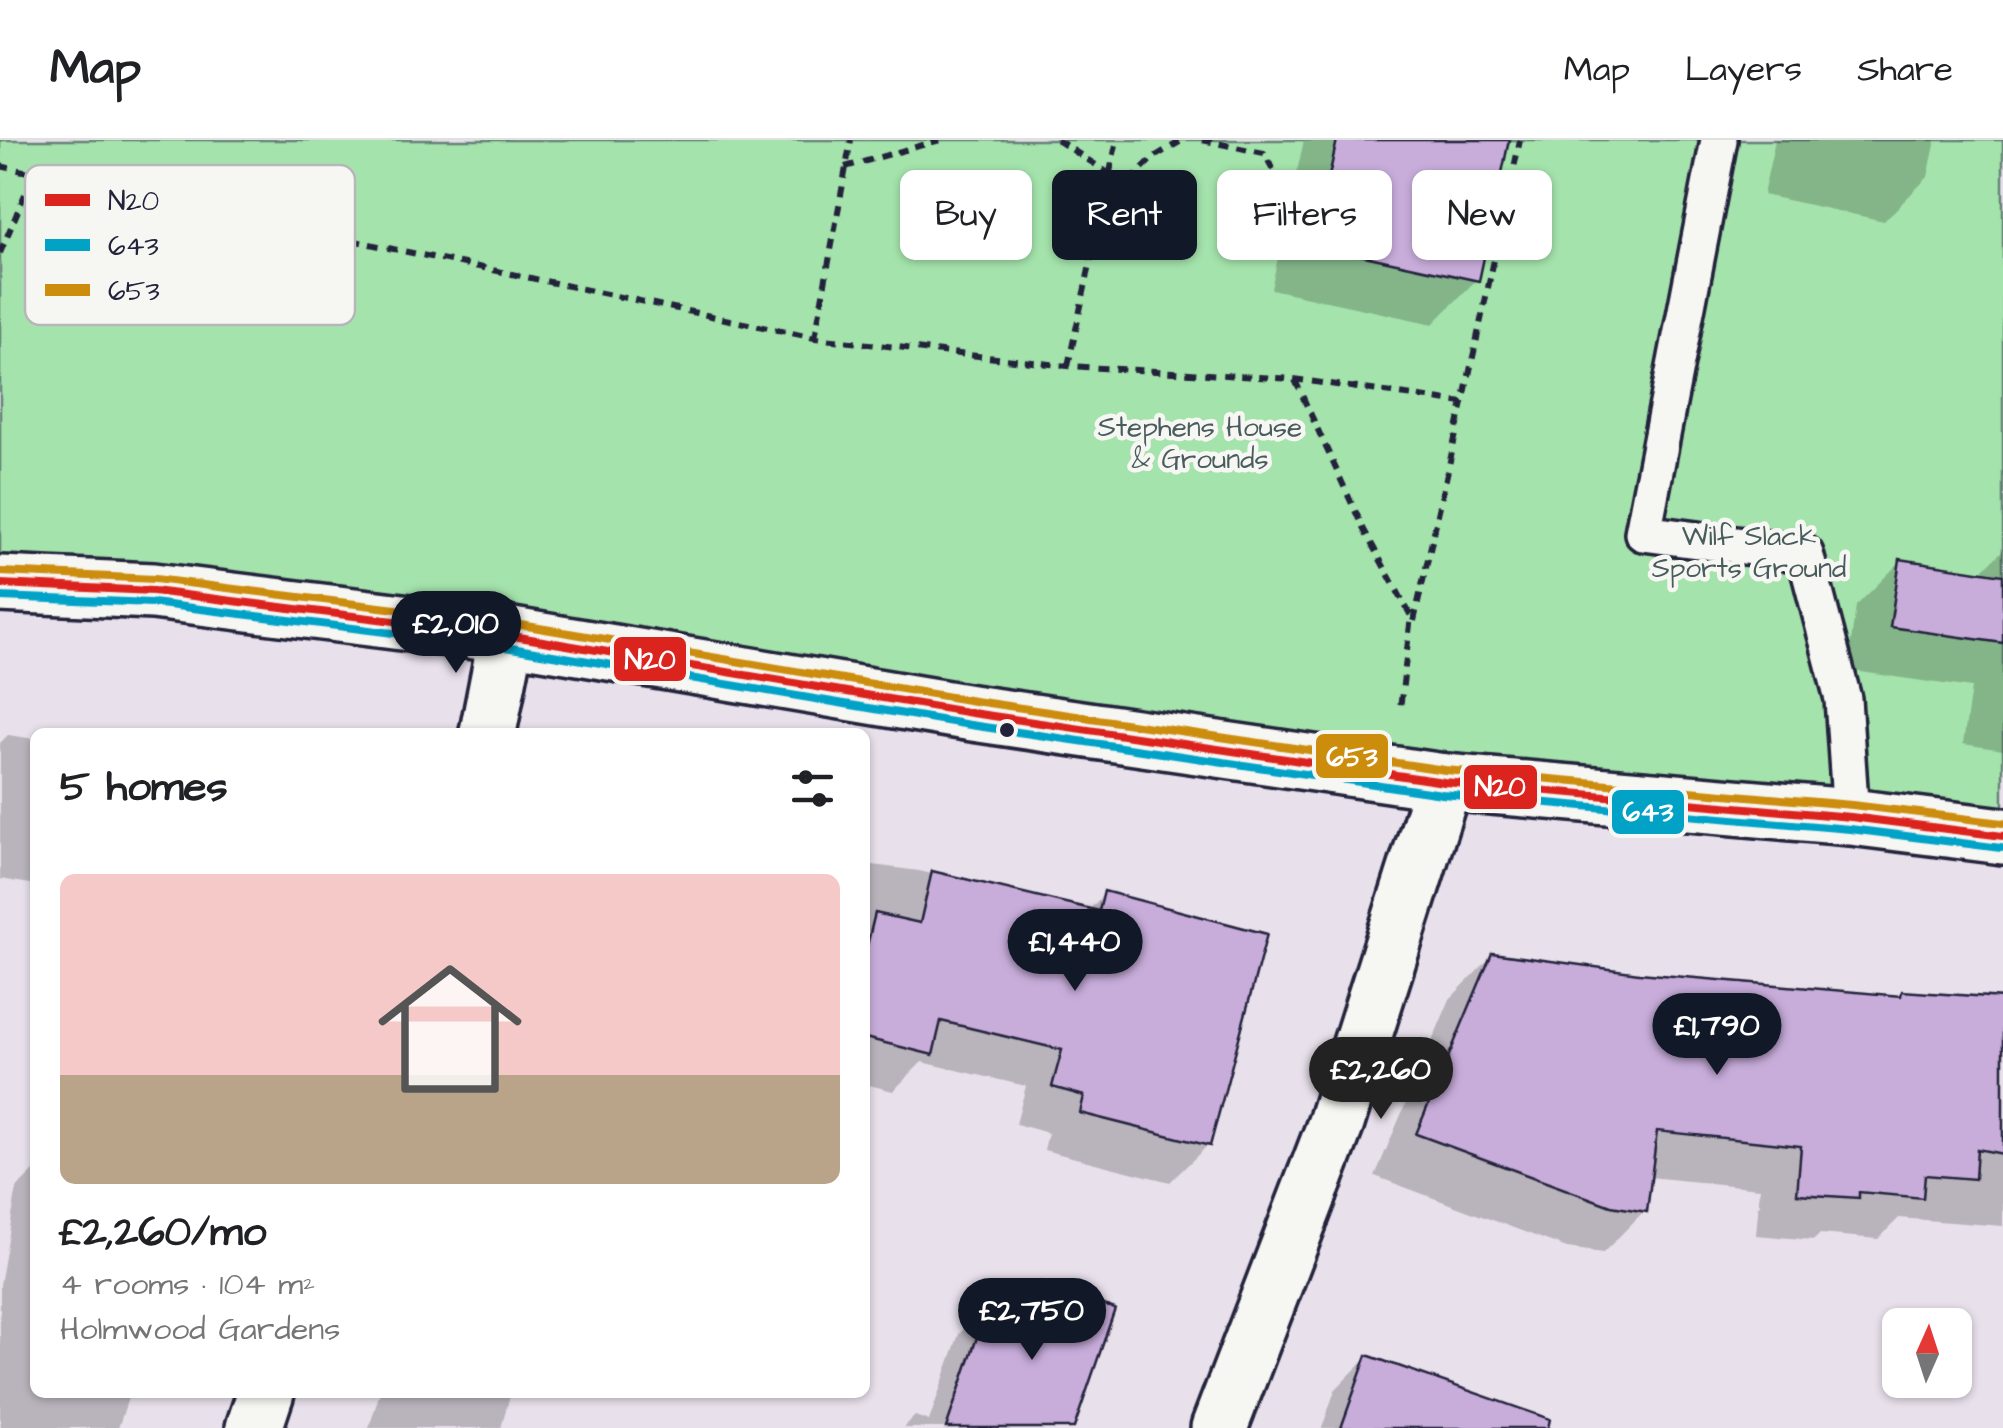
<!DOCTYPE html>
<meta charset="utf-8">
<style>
:root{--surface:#fff;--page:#f2f2f2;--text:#202124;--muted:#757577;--line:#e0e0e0;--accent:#111827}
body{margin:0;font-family:"Architects Daughter",sans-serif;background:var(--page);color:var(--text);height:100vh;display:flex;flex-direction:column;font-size:38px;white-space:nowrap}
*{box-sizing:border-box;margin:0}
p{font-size:32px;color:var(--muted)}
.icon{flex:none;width:55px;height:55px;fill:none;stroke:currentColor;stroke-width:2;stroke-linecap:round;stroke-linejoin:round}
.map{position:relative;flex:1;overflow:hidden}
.sheet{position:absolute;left:30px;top:588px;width:840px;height:670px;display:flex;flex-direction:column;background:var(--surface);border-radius:15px;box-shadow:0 2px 8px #0004}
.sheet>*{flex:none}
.banner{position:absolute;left:900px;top:30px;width:950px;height:90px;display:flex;gap:20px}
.needle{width:65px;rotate:3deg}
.buttons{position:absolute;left:1882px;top:1168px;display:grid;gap:20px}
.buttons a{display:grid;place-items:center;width:90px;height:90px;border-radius:15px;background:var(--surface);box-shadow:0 2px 8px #0004;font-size:50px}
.price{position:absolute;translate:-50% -85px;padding:0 22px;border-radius:35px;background:var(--accent);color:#fff;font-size:32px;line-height:65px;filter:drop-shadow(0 2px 5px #0008)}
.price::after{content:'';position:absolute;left:50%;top:60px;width:30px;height:22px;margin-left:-15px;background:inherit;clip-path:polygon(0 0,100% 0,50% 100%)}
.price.active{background:#222;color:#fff}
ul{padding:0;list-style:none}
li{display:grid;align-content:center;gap:20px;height:530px;padding:0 30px}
li span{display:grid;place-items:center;height:310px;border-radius:15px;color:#555}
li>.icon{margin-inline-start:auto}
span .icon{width:180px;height:180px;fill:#fffc;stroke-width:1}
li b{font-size:42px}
h2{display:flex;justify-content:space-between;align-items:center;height:120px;padding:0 30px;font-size:42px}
.chip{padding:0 35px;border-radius:15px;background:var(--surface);box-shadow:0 2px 8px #0004;font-size:35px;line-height:90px}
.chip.active{background:var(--accent);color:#fff}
header{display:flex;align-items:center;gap:60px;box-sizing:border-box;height:140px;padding:0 50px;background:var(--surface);border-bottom:2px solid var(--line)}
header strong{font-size:48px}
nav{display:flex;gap:55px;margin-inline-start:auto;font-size:35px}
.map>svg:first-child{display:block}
.green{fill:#a4e3ac;stroke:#638274;stroke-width:2.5}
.shadow{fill:#0003}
.building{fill:#c8addb;stroke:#22223b;stroke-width:2.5}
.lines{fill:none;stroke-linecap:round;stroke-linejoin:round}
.lane-casing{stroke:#22223b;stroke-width:42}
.street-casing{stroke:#22223b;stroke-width:62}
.primary-casing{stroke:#22223b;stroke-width:62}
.path{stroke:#22223b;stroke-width:6;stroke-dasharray:10 8;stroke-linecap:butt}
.lane{stroke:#f6f6f2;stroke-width:35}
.street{stroke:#f6f6f2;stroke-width:55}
.primary{stroke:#f6f6f2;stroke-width:55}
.bus-1-casing{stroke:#f6f6f2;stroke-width:15}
.bus-2-casing{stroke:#f6f6f2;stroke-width:15}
.bus-3-casing{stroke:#f6f6f2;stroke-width:15}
.bus-1{stroke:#dc241f;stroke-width:8}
.bus-2{stroke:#02a2c7;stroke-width:8}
.bus-3{stroke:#cc8c0c;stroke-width:8}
.bus-dot{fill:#22223b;stroke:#f6f6f2;stroke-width:4}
.labels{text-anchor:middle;stroke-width:9;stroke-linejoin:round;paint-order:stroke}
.park-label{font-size:28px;fill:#495c5d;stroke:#f6f6f2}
.key{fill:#f6f6f2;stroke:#b6b6bb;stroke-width:2.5}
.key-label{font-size:28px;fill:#22223b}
.line-badge{stroke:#f6f6f2;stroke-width:4}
.badge-label{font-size:28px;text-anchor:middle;font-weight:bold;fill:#fff}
</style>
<header>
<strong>Map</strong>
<nav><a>Map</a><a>Layers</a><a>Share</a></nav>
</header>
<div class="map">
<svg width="2003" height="1288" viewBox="0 0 2003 1288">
<rect width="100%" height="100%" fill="#e8e0eb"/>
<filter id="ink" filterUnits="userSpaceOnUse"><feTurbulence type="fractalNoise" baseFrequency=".01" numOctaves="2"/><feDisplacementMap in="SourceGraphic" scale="20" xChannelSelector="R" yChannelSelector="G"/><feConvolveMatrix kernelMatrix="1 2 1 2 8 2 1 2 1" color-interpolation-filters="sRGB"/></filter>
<g filter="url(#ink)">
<path class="green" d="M 0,0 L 2003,0 L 2003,695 L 0,444 Z"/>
<g class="shadow">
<path d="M 1304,0 L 1507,0 L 1477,139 L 1433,184 L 1271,149 Z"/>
<path d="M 1775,0 L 1936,0 L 1928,37 L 1884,81 L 1763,55 Z"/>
<path d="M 2003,410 L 2003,610 L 1963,604 L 1971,548 L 1847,530 L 1856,466 L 1900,422 L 1979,434 Z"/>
<path d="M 8,595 L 35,599 L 35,745 L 0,739 L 0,603 Z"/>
<path d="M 865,724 L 919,731 L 1088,771 L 1105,753 L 1208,1005 L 1170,1042 L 1044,1010 L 1048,993 L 1016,984 L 1026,946 L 922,922 L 893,951 L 865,944 Z"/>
<path d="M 1492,816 L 1638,836 L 1898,858 L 1903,854 L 2003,866 L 2003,1086 L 1899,1078 L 1878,1099 L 1820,1094 L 1814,1100 L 1756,1095 L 1760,1048 L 1649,1037 L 1645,1070 L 1603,1113 L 1567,1108 L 1375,1036 L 1450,859 Z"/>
<path d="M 35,1030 L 35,1252 L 130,1252 L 118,1288 L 0,1288 L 0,1145 L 17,1048 Z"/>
<path d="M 1041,1145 L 1071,1288 L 903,1288 L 915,1276 L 929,1281 L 959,1194 L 991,1162 L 1015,1170 Z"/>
<path d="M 1367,1217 L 1492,1288 L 1322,1288 L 1335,1250 Z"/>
<path d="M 380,1252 L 511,1252 L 501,1288 L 369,1288 Z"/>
</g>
<g class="building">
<path d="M 1337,0 L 1509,0 L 1479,141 L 1314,105 Z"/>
<path d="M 1900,419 L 2003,435 L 2003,503 L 1890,487 Z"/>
<path d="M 932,731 L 1099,771 L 1104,751 L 1267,794 L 1210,1006 L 1080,973 L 1084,956 L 1052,947 L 1062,910 L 941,881 L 933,915 L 865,898 L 865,814 L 875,773 L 920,783 Z"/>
<path d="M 1492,813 L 1639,833 L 1901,856 L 1902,851 L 2003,858 L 2003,1014 L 1977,1009 L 1975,1039 L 1925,1035 L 1923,1058 L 1859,1052 L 1859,1058 L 1797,1054 L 1801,1006 L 1657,991 L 1647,1072 L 1611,1066 L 1416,994 Z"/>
<path d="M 1040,1142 L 1115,1169 L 1074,1288 L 946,1288 L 990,1159 L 1030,1172 Z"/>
<path d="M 1367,1215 L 1550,1279 L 1548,1288 L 1341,1288 Z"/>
</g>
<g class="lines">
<g class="lane-casing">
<path id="lane" d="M 1719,0 L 1643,393 L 1805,414 L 1843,559 L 1851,677"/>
</g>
<g class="street-casing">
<g id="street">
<path d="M 488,592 L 507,495"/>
<path d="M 254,1288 L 266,1252"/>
<path d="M 1219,1288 L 1336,983 L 1444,642"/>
</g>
</g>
<g class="primary-casing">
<path id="primary" d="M 0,444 L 153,451 L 507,495 L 972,573 L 1444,642 L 1851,677 L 2003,696"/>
</g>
<g class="path">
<path d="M 1057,0 L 1110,34"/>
<path d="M 1202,0 L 1264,13 L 1314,105"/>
<path d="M 0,26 L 815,198 L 1068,226 L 1294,239 L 1463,263 L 1520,0"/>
<path d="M 845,27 L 940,0"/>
<path d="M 1104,66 L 1154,17 L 1183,0"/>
<path d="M 0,113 L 34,33"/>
<path d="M 815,198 L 851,0"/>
<path d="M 1068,226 L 1117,0"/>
<path d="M 1295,240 L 1364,390 L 1411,476 L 1400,569"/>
<path d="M 1414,481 L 1463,263"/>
</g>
<use href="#lane" class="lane"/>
<use href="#street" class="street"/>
<use href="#primary" class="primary"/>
<g class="bus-1-casing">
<path id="bus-1" d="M 0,444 L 153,451 L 507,495 L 972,573 L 1444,642 L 1851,677 L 2003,696"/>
</g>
<g class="bus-2-casing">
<path id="bus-2" d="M 0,457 L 152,463 L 505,507 L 970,585 L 1442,654 L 1850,689 L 2001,708"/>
</g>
<g class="bus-3-casing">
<path id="bus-3" d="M 1,432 L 155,439 L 509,483 L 974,561 L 1445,630 L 1852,665 L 2003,683"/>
</g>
<use href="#bus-1" class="bus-1"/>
<use href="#bus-2" class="bus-2"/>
<use href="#bus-3" class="bus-3"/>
</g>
</g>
<circle class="bus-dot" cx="1007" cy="590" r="9"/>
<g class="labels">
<g class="park-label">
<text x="1200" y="296">Stephens House<tspan x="1200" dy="32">&amp; Grounds</tspan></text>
<text x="1749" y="405">Wilf Slack<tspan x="1749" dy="32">Sports Ground</tspan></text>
</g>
</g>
<rect x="25" y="25" width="330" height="160" rx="15" class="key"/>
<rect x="45" y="54" width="45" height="12" fill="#dc241f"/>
<rect x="45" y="99" width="45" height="12" fill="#02a2c7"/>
<rect x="45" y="144" width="45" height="12" fill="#cc8c0c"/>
<g class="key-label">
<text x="108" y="70">N20</text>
<text x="108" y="115">643</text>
<text x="108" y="160">653</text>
</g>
<g class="line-badge">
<rect x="612" y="495" width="76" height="48" rx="10" fill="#dc241f"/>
<rect x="1314" y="592" width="76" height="48" rx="10" fill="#cc8c0c"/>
<rect x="1462" y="623" width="77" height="48" rx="10" fill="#dc241f"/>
<rect x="1610" y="648" width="76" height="48" rx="10" fill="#02a2c7"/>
</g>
<g class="badge-label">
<text x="650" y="529">N20</text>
<text x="1352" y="626">653</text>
<text x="1500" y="656">N20</text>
<text x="1648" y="681">643</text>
</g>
</svg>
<div class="buttons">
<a><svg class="needle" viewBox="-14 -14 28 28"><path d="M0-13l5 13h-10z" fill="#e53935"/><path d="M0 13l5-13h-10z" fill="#757577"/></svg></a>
</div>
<b class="price" style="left:456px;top:536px">£2,010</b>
<b class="price" style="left:1075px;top:854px">£1,440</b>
<b class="price" style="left:1717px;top:938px">£1,790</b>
<b class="price active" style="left:1381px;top:982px">£2,260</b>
<b class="price" style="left:1032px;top:1223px">£2,750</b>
<div class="banner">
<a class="chip">Buy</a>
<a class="chip active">Rent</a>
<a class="chip">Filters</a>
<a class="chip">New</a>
</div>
<section class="sheet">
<h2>5 homes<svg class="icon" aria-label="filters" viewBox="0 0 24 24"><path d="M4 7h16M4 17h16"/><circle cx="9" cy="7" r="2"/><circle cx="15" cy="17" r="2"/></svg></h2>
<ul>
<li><span style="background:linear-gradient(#f6c9c9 65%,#b9a48a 0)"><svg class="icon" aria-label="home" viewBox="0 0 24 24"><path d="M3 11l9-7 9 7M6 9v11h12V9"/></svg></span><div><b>£2,260/mo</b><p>4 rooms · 104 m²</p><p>Holmwood Gardens</p></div></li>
</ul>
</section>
</div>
